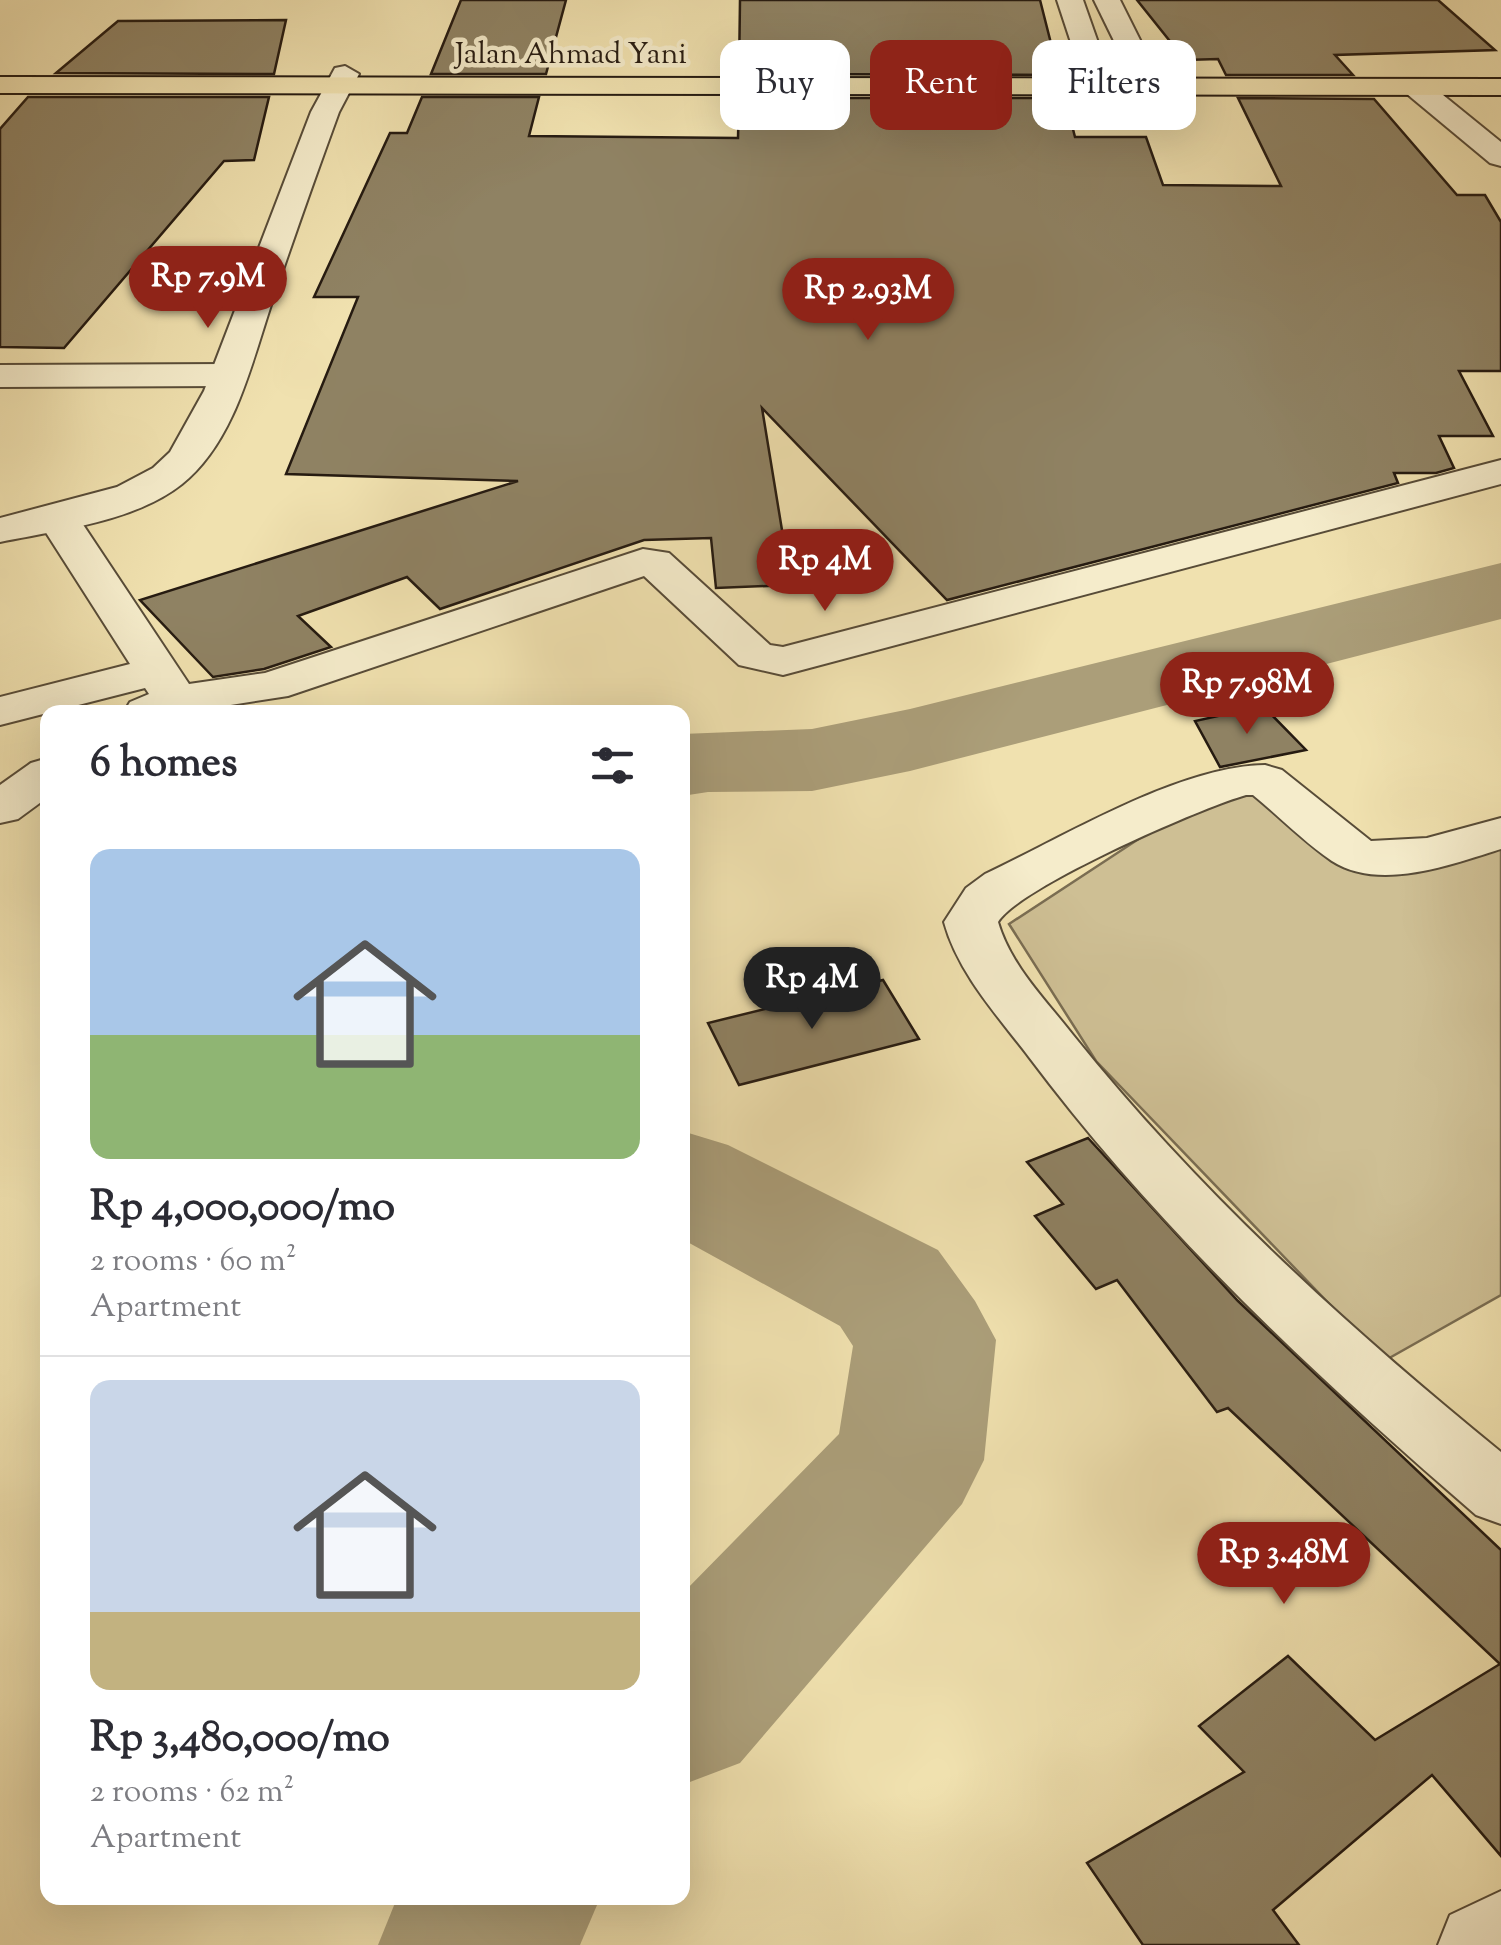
<!DOCTYPE html>
<meta charset="utf-8">
<style>
:root{--surface:#fff;--page:#f2f2f3;--text:#2b2b33;--muted:#7c7c81;--line:#e1e1e2;--accent:#8f2418}
body{margin:0;font-family:"Sorts Mill Goudy",serif;background:var(--page);color:var(--text);height:100vh;display:flex;flex-direction:column;font-size:38px;white-space:nowrap}
*{box-sizing:border-box;margin:0}
p{font-size:32px;color:var(--muted)}
.icon{flex:none;width:55px;height:55px;fill:none;stroke:currentColor;stroke-width:2;stroke-linecap:round;stroke-linejoin:round}
.map{position:relative;flex:1;overflow:hidden}
.side{position:absolute;left:40px;top:705px;width:650px;height:1200px;display:flex;flex-direction:column;background:var(--surface);border-radius:20px;box-shadow:0 10px 40px #0002}
.side>*{flex:none}
.top-card{position:absolute;left:720px;top:40px;width:630px;height:90px;display:flex;gap:20px}
.price{position:absolute;translate:-50% -85px;padding:0 22px;border-radius:35px;background:var(--accent);color:#fff;font-size:32px;line-height:65px;filter:drop-shadow(0 2px 5px #0008)}
.price::after{content:'';position:absolute;left:50%;top:60px;width:30px;height:22px;margin-left:-15px;background:inherit;clip-path:polygon(0 0,100% 0,50% 100%)}
.price.on{background:#222;color:#fff}
ul{padding:0;list-style:none}
li{display:grid;align-content:center;gap:20px;height:530px;padding:0 50px}
li+li{border-top:2px solid var(--line)}
li span{display:grid;place-items:center;height:310px;border-radius:20px;color:#555}
li>.icon{margin-inline-start:auto}
span .icon{width:180px;height:180px;fill:#fffc;stroke-width:1}
li b{font-size:42px}
h2{display:flex;justify-content:space-between;align-items:center;height:120px;padding:0 50px;font-size:42px}
.chip{padding:0 35px;border-radius:20px;background:var(--surface);box-shadow:0 10px 40px #0002;font-size:35px;line-height:90px}
.chip.on{background:var(--accent);color:#fff}
.map>svg:first-child{display:block}
.green{fill:#cebf94;stroke:#7a6d52;stroke-width:2.5}
.lines{fill:none;stroke-linecap:round;stroke-linejoin:round}
.river{fill:#ab9e79;fill-rule:evenodd}
.building{fill:#8f8263;stroke:#261b11;stroke-width:2.5}
.minor-casing{stroke:#584c38;stroke-width:4}
.tertiary-casing{stroke:#584c38;stroke-width:4}
.primary-casing{stroke:#261b11;stroke-width:4}
.minor{fill:#f5eccb;fill-rule:evenodd}
.tertiary{fill:#f5eccb;fill-rule:evenodd}
.primary{fill:#f0e1af;fill-rule:evenodd}
.labels{text-anchor:middle;stroke-width:9;stroke-linejoin:round;paint-order:stroke}
.far-street-label{font-size:30px;fill:#261b11;stroke:#f5eccb}
</style>
<div class="map">
<svg width="1501" height="1945" viewBox="0 0 1501 1945">
<rect width="100%" height="100%" fill="#f0e1af"/>
<filter id="stains"><feTurbulence type="fractalNoise" baseFrequency=".002" numOctaves="4"/><feColorMatrix values="0 0 0 0 .2 0 0 0 0 .09 0 0 0 0 .02 0 0 0 .5 -.17"/></filter>
<radialGradient id="worn" r=".72"><stop offset=".6" stop-color="#630" stop-opacity="0"/><stop offset="1" stop-color="#630" stop-opacity=".3"/></radialGradient>
<path class="green" d="M 1262,784 L 1357,869 L 1501,848 L 1501,1295 L 1384,1361 L 1096,1061 L 1009,924 L 1169,819 Z"/>
<g class="lines">
<g class="river">
<path d="M 1501,563 L 1501,619 L 910,771 L 812,791 L 708,792 L 682,796 L 682,734 L 812,729 L 910,709 Z"/>
<path d="M 682,1131 L 728,1145 L 938,1250 L 975,1301 L 996,1340 L 984,1460 L 962,1504 L 740,1763 L 682,1785 L 682,1594 L 839,1434 L 853,1346 L 840,1326 L 682,1239 Z"/>
<path d="M 397,1898 L 600,1898 L 580,1945 L 378,1945 Z"/>
</g>
</g>
<g class="building">
<path d="M 461,0 L 566,0 L 546,74 L 431,74 Z"/>
<path d="M 740,0 L 1040,0 L 1059,75 L 739,74 Z"/>
<path d="M 1137,0 L 1438,0 L 1495,50 L 1335,55 L 1353,75 L 1226,75 L 1218,59 L 1185,60 Z"/>
<path d="M 286,20 L 274,74 L 56,73 L 118,21 Z"/>
<path d="M 28,97 L 269,97 L 254,160 L 224,161 L 64,348 L 0,347 L 0,129 Z"/>
<path d="M 422,97 L 539,97 L 529,136 L 738,138 L 739,98 L 1065,98 L 1075,137 L 1146,137 L 1163,185 L 1281,186 L 1238,98 L 1374,99 L 1457,195 L 1485,195 L 1501,222 L 1501,371 L 1459,371 L 1493,436 L 1439,436 L 1454,468 L 1436,473 L 1394,473 L 1398,483 L 947,600 L 762,408 L 791,585 L 716,588 L 711,538 L 644,540 L 440,609 L 407,577 L 298,616 L 331,647 L 264,669 L 213,677 L 140,600 L 518,481 L 286,474 L 358,297 L 314,297 L 390,133 L 407,133 Z"/>
<path d="M 1263,706 L 1306,750 L 1220,767 L 1195,721 Z"/>
<path d="M 883,980 L 919,1039 L 739,1085 L 708,1023 Z"/>
<path d="M 1088,1138 L 1238,1301 L 1501,1550 L 1501,1856 L 1432,1775 L 1273,1910 L 1299,1945 L 1143,1945 L 1087,1863 L 1244,1772 L 1199,1726 L 1288,1656 L 1375,1740 L 1500,1664 L 1228,1408 L 1217,1412 L 1117,1280 L 1096,1289 L 1035,1216 L 1063,1204 L 1027,1162 Z"/>
</g>
<g class="lines">
<g class="minor-casing">
<g id="minor">
<path d="M 1057,0 L 1083,0 L 1114,88 L 1110,94 L 1100,96 L 1086,88 Z"/>
<path d="M 1094,0 L 1120,0 L 1164,88 L 1160,94 L 1140,94 Z"/>
<path d="M 1417,80 L 1427,82 L 1501,142 L 1501,166 L 1490,163 L 1407,94 L 1403,88 Z"/>
<path d="M 227,364 L 240,367 L 245,375 L 240,383 L 227,386 L 0,387 L 0,365 Z"/>
<path d="M 1501,460 L 1501,484 L 783,675 L 739,665 L 644,576 L 288,696 L 186,712 L 124,712 L 130,702 L 149,694 L 145,688 L 0,725 L 0,697 L 130,664 L 36,517 L 42,508 L 57,505 L 72,508 L 189,684 L 265,673 L 643,549 L 669,553 L 770,645 L 783,647 Z"/>
<path d="M 48,758 L 48,797 L 18,819 L 0,823 L 0,785 L 31,763 Z"/>
<path d="M 1265,765 L 1282,770 L 1371,841 L 1427,838 L 1501,818 L 1501,849 C 1452,864 1380,892 1332,861 C 1304,842 1279,816 1253,795 L 1246,795 C 1200,808 1020,887 998,922 C 1011,966 1045,999 1073,1035 C 1198,1191 1346,1326 1501,1452 L 1501,1524 L 1476,1515 C 1314,1375 1158,1229 1029,1057 C 997,1015 958,973 944,922 L 966,888 L 985,874 C 1064,837 1179,766 1265,765 Z"/>
<path d="M 1501,1891 L 1501,1945 L 1438,1945 L 1450,1915 Z"/>
</g>
</g>
<g class="tertiary-casing">
<path id="tertiary" d="M 345,66 L 359,74 L 339,112 C 317,172 296,232 275,293 C 253,356 237,440 182,484 C 134,522 58,530 0,542 L 0,518 L 117,487 L 153,468 L 170,452 L 204,391 L 311,112 L 335,68 Z"/>
</g>
<g class="primary-casing">
<path id="primary" d="M 0,77 L 1501,79 L 1501,95 L 0,93 Z"/>
</g>
<use href="#minor" class="minor"/>
<use href="#tertiary" class="tertiary"/>
<use href="#primary" class="primary"/>
</g>
<g class="labels">
<g class="far-street-label">
<text x="571" y="63">Jalan Ahmad Yani</text>
</g>
</g>
<rect width="100%" height="100%" filter="url(#stains)"/>
<rect width="100%" height="100%" fill="url(#worn)"/>
</svg>
<b class="price" style="left:208px;top:331px">Rp 7.9M</b>
<b class="price" style="left:868px;top:343px">Rp 2.93M</b>
<b class="price" style="left:825px;top:614px">Rp 4M</b>
<b class="price" style="left:1247px;top:737px">Rp 7.98M</b>
<b class="price on" style="left:812px;top:1032px">Rp 4M</b>
<b class="price" style="left:1284px;top:1607px">Rp 3.48M</b>
<div class="top-card">
<a class="chip">Buy</a>
<a class="chip on">Rent</a>
<a class="chip">Filters</a>
</div>
<section class="side">
<h2>6 homes<svg class="icon" aria-label="filters" viewBox="0 0 24 24"><path d="M4 7h16M4 17h16"/><circle cx="9" cy="7" r="2"/><circle cx="15" cy="17" r="2"/></svg></h2>
<ul>
<li><span style="background:linear-gradient(#a9c7e8 60%,#8fb573 0)"><svg class="icon" aria-label="home" viewBox="0 0 24 24"><path d="M3 11l9-7 9 7M6 9v11h12V9"/></svg></span><div><b>Rp 4,000,000/mo</b><p>2 rooms · 60 m²</p><p>Apartment</p></div></li>
<li><span style="background:linear-gradient(#c9d6e8 75%,#c2b280 0)"><svg class="icon" aria-label="home" viewBox="0 0 24 24"><path d="M3 11l9-7 9 7M6 9v11h12V9"/></svg></span><div><b>Rp 3,480,000/mo</b><p>2 rooms · 62 m²</p><p>Apartment</p></div></li>
</ul>
</section>
</div>
